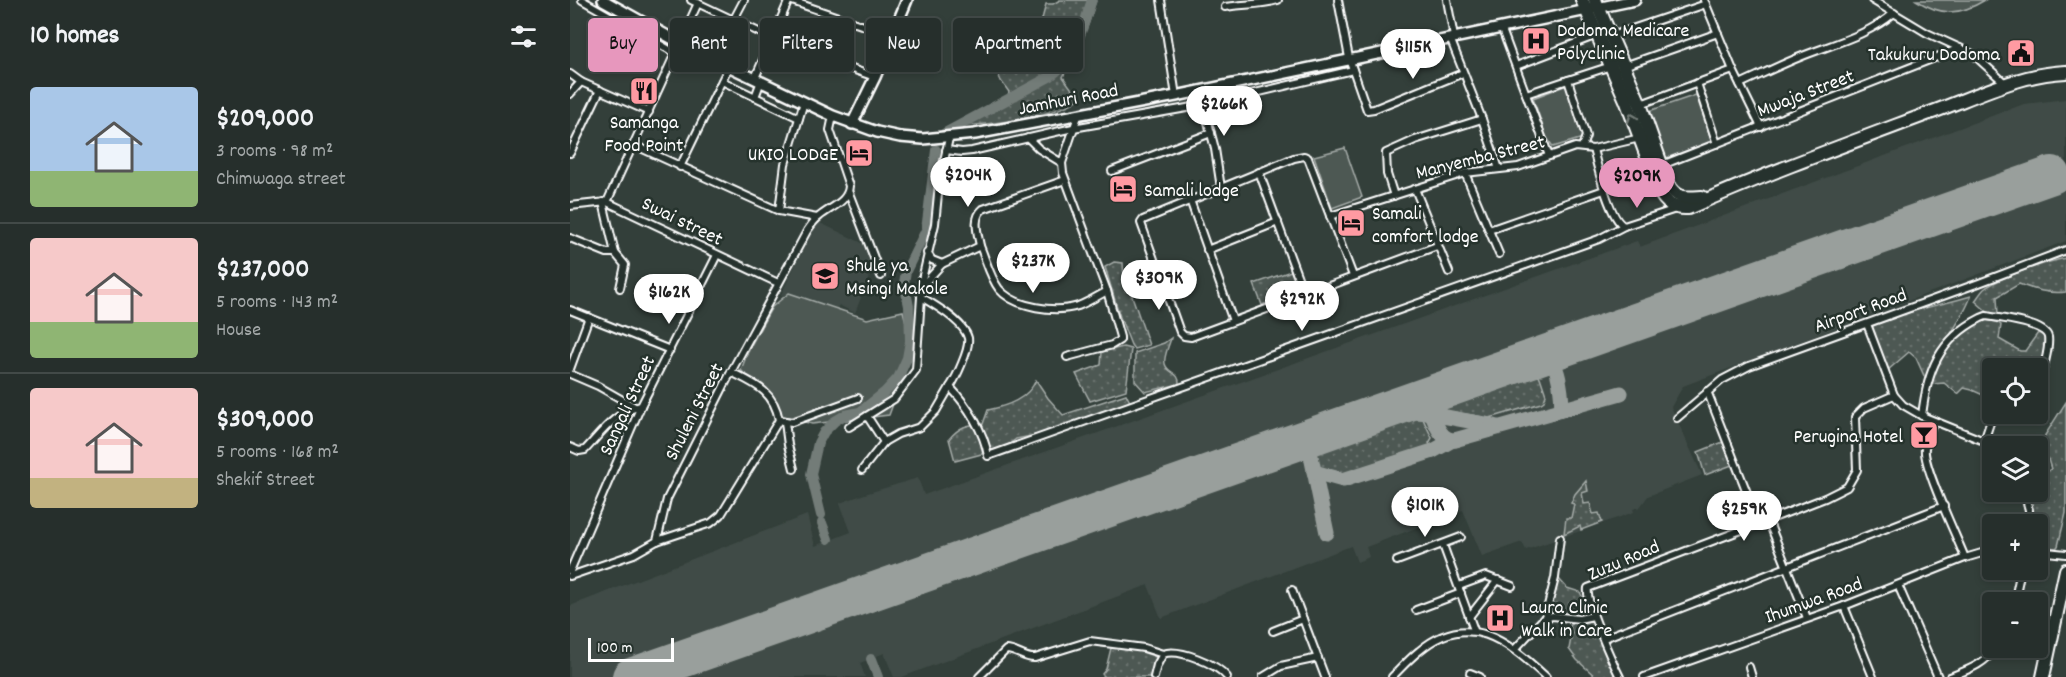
<!DOCTYPE html>
<meta charset="utf-8">
<style>
:root{--surface:#262f2c;--page:#2e3734;--text:#f1f3f6;--muted:#a4a9a9;--line:#424a48;--accent:#e797bd}
body{margin:0;font-family:Dekko,sans-serif;background:var(--page);color:var(--text);height:100vh;display:flex;flex-direction:column;font-size:22px;white-space:nowrap}
*{box-sizing:border-box;margin:0}
p{font-size:20px;color:var(--muted)}
.icon{flex:none;width:33px;height:33px;fill:none;stroke:currentColor;stroke-width:2;stroke-linecap:round;stroke-linejoin:round}
.map{position:relative;flex:1;overflow:hidden}
.side{display:flex;flex-direction:column;background:var(--surface);width:570px}
.side>*{flex:none}
.hud{position:absolute;left:18px;top:18px;width:570px;height:54px;display:flex;gap:12px}
.controls{position:absolute;left:1412px;top:358px;display:grid;gap:12px}
.controls a{display:grid;place-items:center;width:66px;height:66px;border-radius:6px;background:var(--surface);box-shadow:0 3px 9px #0003,0 0 0 2px var(--line);font-size:30px}
.scale{position:absolute;left:18px;bottom:15px;width:86px;box-sizing:border-box;padding-left:6px;border:3px solid #fff;border-top:0;font-size:16px;line-height:21px;white-space:nowrap;color:#fff;-webkit-text-stroke:4px #26332d;paint-order:stroke}
.price{position:absolute;translate:-50% -51px;padding:0 14px;border-radius:21px;background:#fff;color:#222;font-size:20px;line-height:39px;filter:drop-shadow(0 2px 3px #0008)}
.price::after{content:'';position:absolute;left:50%;top:36px;width:18px;height:14px;margin-left:-9px;background:inherit;clip-path:polygon(0 0,100% 0,50% 100%)}
.price.on{background:var(--accent);color:#111}
ul{padding:0;list-style:none}
li{display:flex;align-items:center;gap:18px;height:150px;padding:0 30px}
li+li{border-top:2px solid var(--line)}
li span{display:grid;place-items:center;flex:none;width:168px;height:120px;border-radius:6px;color:#555}
li>.icon{margin-inline-start:auto}
span .icon{width:72px;height:72px;fill:#fffc;stroke-width:1}
li b{font-size:26px}
h2{display:flex;justify-content:space-between;align-items:center;height:72px;padding:0 30px;font-size:26px}
.pill{padding:0 21px;border-radius:6px;background:var(--surface);box-shadow:0 3px 9px #0003,0 0 0 2px var(--line);font-size:21px;line-height:54px}
.pill.on{background:var(--accent);color:#111}
main{display:flex;flex:1;min-height:0}
.map>svg:first-child{display:block}
.built{fill:#404c47}
.grass{fill:url(#grass-dots);stroke:#a6aca9;stroke-width:1.5}
.park{fill:#4d5853;stroke:#a6aca9;stroke-width:1.5}
.lines{fill:none;stroke-linecap:round;stroke-linejoin:round}
.river{stroke:#737b78;stroke-width:10}
.taxiway{stroke:#999f9c;stroke-width:15}
.runway{stroke:#999f9c;stroke-width:38}
.street-casing{stroke:#fff;stroke-width:10}
.secondary-casing{stroke:#fff;stroke-width:14}
.highway-casing{stroke:#fff;stroke-width:16}
.street{stroke:#26332d;stroke-width:6}
.secondary{stroke:#26332d;stroke-width:9}
.highway{stroke:#26332d;stroke-width:12}
.oneway{stroke:#727a76}
.labels{text-anchor:middle;stroke-width:5;stroke-linejoin:round;paint-order:stroke}
.poi-label{font-size:20px;fill:#fff;stroke:#26332d;text-anchor:start}
.street-label{font-size:20px;fill:#fff;stroke:#26332d}
</style>
<main>
<section class="side">
<h2>10 homes<svg class="icon" aria-label="filters" viewBox="0 0 24 24"><path d="M4 7h16M4 17h16"/><circle cx="9" cy="7" r="2"/><circle cx="15" cy="17" r="2"/></svg></h2>
<ul>
<li><span style="background:linear-gradient(#a9c7e8 70%,#8fb573 0)"><svg class="icon" aria-label="home" viewBox="0 0 24 24"><path d="M3 11l9-7 9 7M6 9v11h12V9"/></svg></span><div><b>$209,000</b><p>3 rooms · 98 m²</p><p>Chimwaga street</p></div></li>
<li><span style="background:linear-gradient(#f6c9c9 70%,#8fb573 0)"><svg class="icon" aria-label="home" viewBox="0 0 24 24"><path d="M3 11l9-7 9 7M6 9v11h12V9"/></svg></span><div><b>$237,000</b><p>5 rooms · 143 m²</p><p>House</p></div></li>
<li><span style="background:linear-gradient(#f6c9c9 75%,#c2b280 0)"><svg class="icon" aria-label="home" viewBox="0 0 24 24"><path d="M3 11l9-7 9 7M6 9v11h12V9"/></svg></span><div><b>$309,000</b><p>5 rooms · 168 m²</p><p>Shekif Street</p></div></li>
</ul>
</section>
<div class="map">
<svg width="1496" height="677" viewBox="0 0 1496 677">
<defs>
<pattern id="grass-dots" width="8" height="8" patternUnits="userSpaceOnUse" patternTransform="scale(1.5)"><rect width="8" height="8" fill="#4d5853"/><path d="M2 2h.1M6 6h.1" fill="none" stroke="#68716d" stroke-width="1.8" stroke-linecap="round"/></pattern>
</defs>
<rect width="100%" height="100%" fill="#333f3a"/>
<filter id="ink" filterUnits="userSpaceOnUse"><feTurbulence type="fractalNoise" baseFrequency=".0167" numOctaves="2"/><feDisplacementMap in="SourceGraphic" scale="12" xChannelSelector="R" yChannelSelector="G"/><feConvolveMatrix kernelMatrix="1 2 1 2 8 2 1 2 1" color-interpolation-filters="sRGB"/></filter>
<g filter="url(#ink)">
<g class="built">
<path d="M 1496,99 L 1496,241 L 1113,386 L 1101,407 L 1132,475 L 1078,496 L 1070,507 L 1063,509 L 1064,512 L 956,550 L 952,542 L 912,556 L 893,510 L 796,547 L 799,557 L 787,562 L 781,546 L 591,618 L 578,585 L 332,677 L 324,677 L 314,653 L 290,663 L 295,677 L 0,677 L 0,606 L 237,515 L 245,546 L 281,532 L 270,503 L 295,494 L 348,478 L 354,495 L 1067,241 L 1070,247 L 1454,104 Z"/>
<path d="M 246,221 L 309,251 L 285,313 L 269,305 L 267,308 L 211,295 Z"/>
</g>
<g class="grass">
<path d="M 490,0 L 526,0 L 518,25 L 493,77 L 509,99 C 483,118 414,125 381,127 L 437,98 L 439,92 L 431,81 L 425,67 C 439,59 451,47 466,42 L 476,4 L 483,4 Z"/>
<path d="M 1496,258 L 1496,292 C 1479,294 1465,290 1449,284 L 1427,297 L 1428,315 L 1420,314 L 1405,301 C 1408,297 1411,292 1414,289 C 1430,277 1476,262 1496,258 Z"/>
<path d="M 544,262 L 553,263 L 554,279 L 561,293 L 579,345 L 564,349 L 561,345 L 550,317 L 535,267 Z"/>
<path d="M 721,271 L 729,290 L 692,305 L 684,284 Z"/>
<path d="M 1401,296 C 1391,326 1365,349 1356,380 L 1346,358 L 1339,352 L 1318,370 L 1305,338 L 1302,326 C 1334,311 1368,306 1401,296 Z"/>
<path d="M 1414,320 L 1427,322 L 1431,325 L 1429,339 L 1450,351 L 1455,351 L 1468,333 L 1476,337 L 1476,342 L 1467,382 L 1467,369 L 1422,369 L 1422,403 L 1422,399 L 1402,390 L 1394,388 L 1388,394 L 1374,383 L 1362,384 C 1362,352 1390,334 1414,320 Z"/>
<path d="M 601,338 C 599,346 593,357 595,364 C 598,374 610,372 609,384 L 575,392 L 565,381 L 565,353 L 594,343 Z"/>
<path d="M 553,347 L 561,349 L 556,390 L 520,401 L 506,374 L 531,365 L 532,352 Z"/>
<path d="M 963,373 L 970,377 L 976,395 L 974,401 L 971,403 L 920,418 L 877,411 L 875,409 L 876,403 Z"/>
<path d="M 466,380 L 478,398 L 493,415 L 556,394 L 560,402 L 472,434 L 446,439 L 434,448 L 385,461 L 379,439 C 389,427 397,424 413,424 L 418,410 C 437,406 458,399 466,380 Z"/>
<path d="M 1496,402 L 1496,513 L 1488,546 L 1486,548 L 1467,546 L 1467,525 L 1461,525 L 1460,492 L 1467,492 L 1467,478 L 1481,469 L 1472,440 Z"/>
<path d="M 833,418 L 853,419 L 862,438 L 859,443 L 861,447 L 769,475 L 748,468 L 745,456 L 749,448 Z"/>
<path d="M 1153,442 L 1162,465 L 1135,475 L 1128,452 Z"/>
<path d="M 1016,481 L 1018,491 L 1012,493 L 1014,504 L 1020,503 L 1023,514 L 1029,513 L 1032,522 L 1011,530 L 1010,526 L 994,534 L 996,518 L 1001,518 L 1004,504 L 1001,503 L 1005,494 Z"/>
<path d="M 989,579 L 997,588 L 1010,592 L 1017,607 L 1015,613 C 1005,617 992,614 982,607 L 985,582 Z"/>
<path d="M 1020,619 L 1047,677 L 1026,677 L 1007,660 L 999,649 L 1002,633 L 1000,626 L 1005,620 Z"/>
<path d="M 546,647 L 566,650 L 587,657 L 580,677 L 535,677 L 532,674 L 536,669 L 541,648 Z"/>
</g>
<g class="park">
<path d="M 1346,0 L 1415,0 C 1389,16 1371,16 1346,0 Z"/>
<path d="M 997,85 L 1012,124 L 1013,138 L 983,147 L 976,136 L 963,98 Z"/>
<path d="M 1126,95 L 1142,142 L 1096,158 L 1079,111 Z"/>
<path d="M 775,148 L 792,197 L 762,208 L 744,156 Z"/>
<path d="M 219,293 L 297,319 L 333,311 L 343,350 L 319,415 L 242,424 L 211,415 L 171,370 L 179,349 L 202,307 Z"/>
</g>
<g class="lines">
<g class="river">
<path d="M 375,133 L 481,76 C 508,56 511,30 522,0"/>
<path d="M 251,515 L 241,474 L 248,443 L 254,432 L 265,421 L 275,415 L 290,412 L 315,392 L 328,378 L 337,358 L 340,341 L 339,306 L 334,283 L 336,271 L 356,230 L 366,150"/>
<path d="M 252,523 L 258,539"/>
<path d="M 301,659 L 308,677"/>
</g>
<g class="taxiway">
<path d="M 970,356 C 973,356 976,356 979,358 C 989,365 993,399 991,410"/>
<path d="M 984,365 L 985,356 L 990,349"/>
<path d="M 847,399 L 857,404 C 864,416 868,442 886,440"/>
<path d="M 819,409 L 834,409 L 925,426"/>
<path d="M 737,437 L 757,533"/>
<path d="M 744,472 L 773,480 L 863,451 L 881,441 L 1051,393"/>
</g>
<path class="runway" d="M 61,677 L 1482,175"/>
<g class="street-casing">
<g id="street">
<path d="M 12,0 L 105,53"/>
<path d="M 121,0 L 227,50 L 305,77"/>
<path d="M 219,0 L 323,36"/>
<path d="M 591,0 L 606,96"/>
<path d="M 768,0 L 779,58 L 797,110 L 804,109 L 893,73"/>
<path d="M 877,0 L 884,37"/>
<path d="M 1134,0 L 1163,70 L 1191,127"/>
<path d="M 1302,0 L 1357,33 L 1403,54 L 1436,84"/>
<path d="M 655,7 C 674,4 690,5 708,0"/>
<path d="M 164,19 L 174,0"/>
<path d="M 931,27 L 979,156"/>
<path d="M 1041,36 L 1136,4"/>
<path d="M 880,38 L 912,119 L 929,169"/>
<path d="M 946,66 L 1027,35"/>
<path d="M 1054,66 L 1148,33"/>
<path d="M 0,74 L 11,82 L 79,112"/>
<path d="M 185,78 L 219,0"/>
<path d="M 152,81 L 229,118"/>
<path d="M 1127,83 L 1147,144"/>
<path d="M 1170,84 C 1190,75 1210,65 1230,57 C 1262,44 1297,36 1324,13"/>
<path d="M 630,91 L 645,149 L 651,188"/>
<path d="M 0,94 L 11,82"/>
<path d="M 956,94 L 998,80"/>
<path d="M 185,97 L 191,81"/>
<path d="M 1071,104 L 1163,70"/>
<path d="M 379,138 L 369,184 L 365,224 L 350,288 L 351,297 C 365,305 394,322 398,338 C 400,349 386,378 380,387 C 397,405 414,431 418,456 L 1029,239 L 1054,226"/>
<path d="M 458,138 L 469,149 L 492,163"/>
<path d="M 64,145 L 209,211 L 247,218"/>
<path d="M 1012,147 L 1016,136 L 998,80 L 1041,66"/>
<path d="M 1023,149 C 1027,165 1040,220 1054,226 L 1106,209"/>
<path d="M 376,150 L 392,152 L 402,151 L 503,128 L 634,105 L 783,70"/>
<path d="M 0,153 L 30,90"/>
<path d="M 1092,165 L 1390,48"/>
<path d="M 110,167 L 159,66"/>
<path d="M 542,171 L 641,133"/>
<path d="M 689,172 L 734,294"/>
<path d="M 895,173 L 929,254"/>
<path d="M 845,189 L 879,272"/>
<path d="M 279,193 L 311,276"/>
<path d="M 824,196 L 817,174 L 816,153 L 845,140 L 912,119"/>
<path d="M 620,200 L 663,321"/>
<path d="M 33,202 L 45,253 L 55,265 L 50,288"/>
<path d="M 37,202 L 128,3"/>
<path d="M 0,206 L 37,202 L 208,283"/>
<path d="M 209,211 L 215,164 L 234,102"/>
<path d="M 760,216 L 895,173 L 948,167 L 1005,147 L 1023,149 L 1070,138"/>
<path d="M 919,230 L 1034,190"/>
<path d="M 0,238 L 37,253 L 45,253"/>
<path d="M 410,246 C 416,260 420,277 429,289 C 445,308 486,313 508,306 C 518,302 528,296 537,291"/>
<path d="M 637,250 L 708,222"/>
<path d="M 357,253 L 362,260 L 372,264"/>
<path d="M 783,276 L 738,158 L 734,156 L 724,158 L 573,220 L 571,223 L 610,332 L 614,336 L 621,337 L 867,246"/>
<path d="M 351,287 L 372,264 L 410,246 C 408,234 402,218 413,209 L 495,180"/>
<path d="M 0,310 L 100,350"/>
<path d="M 1297,324 L 1324,395 L 1333,405 L 1352,416 L 1414,441 L 1422,448"/>
<path d="M 497,357 L 542,345 L 550,340 L 550,337 L 537,291 L 493,173 L 492,163 L 509,113"/>
<path d="M 0,369 L 19,317"/>
<path d="M 161,372 C 185,384 204,391 209,420"/>
<path d="M 0,374 L 28,386 L 65,407"/>
<path d="M 1137,391 L 1189,523"/>
<path d="M 1352,416 C 1357,371 1369,339 1411,318 L 1416,316 C 1428,318 1475,323 1478,337 C 1480,350 1471,377 1467,389"/>
<path d="M 1107,418 L 1152,380 L 1179,366 L 1409,283 L 1496,250"/>
<path d="M 1363,421 C 1361,430 1356,439 1355,448 C 1352,465 1387,537 1395,558"/>
<path d="M 215,422 L 218,445 L 224,469"/>
<path d="M 279,427 L 324,399 L 346,370 L 351,297"/>
<path d="M 1414,441 L 1423,414"/>
<path d="M 314,442 L 328,434 L 350,427 L 366,411 L 380,387"/>
<path d="M 0,447 L 9,451 L 15,450 C 32,432 45,412 71,406"/>
<path d="M 292,470 L 314,442 L 297,416"/>
<path d="M 1454,492 L 1459,510 L 1458,525"/>
<path d="M 1198,520 L 1237,618"/>
<path d="M 87,541 L 97,499 L 161,372 L 237,231 C 241,225 244,220 250,216 C 261,207 278,202 279,186 L 260,130 L 263,116"/>
<path d="M 873,545 L 904,630"/>
<path d="M 1467,551 L 1496,554"/>
<path d="M 827,561 L 891,537"/>
<path d="M 0,571 L 71,406 L 147,255"/>
<path d="M 0,576 L 64,554 L 87,541 L 141,523 L 151,515 L 209,420 L 222,422 L 288,398"/>
<path d="M 1328,585 L 1368,677"/>
<path d="M 889,586 L 916,576 L 942,586"/>
<path d="M 722,590 L 755,677"/>
<path d="M 1444,603 L 1451,570"/>
<path d="M 1274,606 L 1303,677"/>
<path d="M 846,610 L 891,593"/>
<path d="M 899,617 L 928,580"/>
<path d="M 975,617 L 985,578 L 990,538"/>
<path d="M 703,631 L 733,619"/>
<path d="M 1034,638 L 1374,506"/>
<path d="M 945,649 L 975,617 L 983,616 L 1009,619 L 1023,616"/>
<path d="M 593,654 C 609,648 647,664 657,677"/>
<path d="M 1179,667 L 1182,677"/>
<path d="M 900,673 L 910,677"/>
<path d="M 409,677 L 436,650 C 447,650 454,659 465,658 L 520,641 L 574,648 L 593,654"/>
<path d="M 584,677 L 587,665 L 593,654"/>
<path d="M 693,677 L 711,666 L 748,658"/>
<path d="M 822,677 C 831,668 839,659 849,651 C 898,609 937,641 976,677"/>
<path d="M 1050,677 C 1042,661 1015,602 1018,588 L 1198,520 L 1255,498 L 1277,487 L 1287,470 L 1285,417 L 1294,408 L 1324,395"/>
<path d="M 1074,677 L 1274,606 L 1395,558 L 1422,550"/>
<path d="M 1380,677 C 1400,669 1413,665 1426,648"/>
</g>
</g>
<g class="secondary-casing">
<g id="secondary">
<path d="M 33,0 L 110,43 L 263,116 L 307,132 L 330,137 L 353,139 L 405,134 L 606,96 L 1065,0"/>
<path d="M 282,124 L 305,77 L 337,0"/>
</g>
</g>
<g class="highway-casing">
<g id="highway">
<path d="M 1012,0 L 1056,100 L 1090,192 C 1096,204 1104,209 1118,208 C 1197,173 1277,144 1357,114 C 1402,98 1448,74 1496,72"/>
<path d="M 1025,0 L 1070,104 L 1098,184 C 1107,200 1116,198 1132,197"/>
<path d="M 1473,677 L 1496,570"/>
</g>
</g>
<use href="#street" class="street"/>
<use href="#secondary" class="secondary"/>
<use href="#highway" class="highway"/>
</g>
<defs><path id="oneway-chevron" d="M-2-3.5L2.5 0L-2 3.5" fill="none" stroke-width="1.6" stroke-linecap="round" stroke-linejoin="round" transform="scale(1.5)"/></defs>
<use class="oneway" href="#oneway-chevron" transform="translate(1062 117) rotate(-110)"/>
</g>
<defs>
<g id="hospital-square" transform="scale(1.5)"><rect x="-9" y="-9" width="18" height="18" rx="4" fill="#ff9aa2" stroke="#26332d"/><path d="M-5-5h3v3.5h4V-5h3V5h-3V1.5h-4V5h-3Z" fill="#111"/></g>
<g id="civic-square" transform="scale(1.5)"><rect x="-9" y="-9" width="18" height="18" rx="4" fill="#ff9aa2" stroke="#26332d"/><path d="M-.6-6.5H3V-4.5H.6V-3L4-1V1h2V6H-6V1h2V-1L-.6-3ZM-1.2 2.5V6h2.4V2.5Z" fill="#111"/></g>
<g id="restaurant-square" transform="scale(1.5)"><rect x="-9" y="-9" width="18" height="18" rx="4" fill="#ff9aa2" stroke="#26332d"/><path d="M-5-6h1v4h1v-4h1v4h1v-4h1v5L-1.5 .5V6h-2V.5L-5-1ZM5-6V6H3V1.5H1.5Q1.5-4 5-6Z" fill="#111"/></g>
<g id="hotel-square" transform="scale(1.5)"><rect x="-9" y="-9" width="18" height="18" rx="4" fill="#ff9aa2" stroke="#26332d"/><path d="M-6-4.5h1.5V1H6V5H4.5V3h-9V5H-6ZM-4 0a1.8 1.8 0 1 1 3.6 0ZM.5 0V-2.5h3Q6-2.5 6 0Z" fill="#111"/></g>
<g id="school-square" transform="scale(1.5)"><rect x="-9" y="-9" width="18" height="18" rx="4" fill="#ff9aa2" stroke="#26332d"/><path d="M0-5L7-2L0 1L-7-2ZM-4 1L0 2.5L4 1V4Q0 6-4 4Z" fill="#111"/></g>
<g id="bar-square" transform="scale(1.5)"><rect x="-9" y="-9" width="18" height="18" rx="4" fill="#ff9aa2" stroke="#26332d"/><path d="M-6-5H6L.8 .8V4.5H3.5V6h-7V4.5H-.8V.8Z" fill="#111"/></g>
</defs>
<g fill-rule="evenodd">
<use href="#hospital-square" x="966" y="41"/>
<use href="#civic-square" x="1451" y="53"/>
<use href="#restaurant-square" x="74" y="91"/>
<use href="#hotel-square" x="289" y="153"/>
<use href="#hotel-square" x="553" y="189"/>
<use href="#hotel-square" x="781" y="223"/>
<use href="#school-square" x="255" y="276"/>
<use href="#bar-square" x="1354" y="435"/>
<use href="#hospital-square" x="930" y="618"/>
</g>
<g class="labels">
<g class="poi-label">
<text x="987" y="36">Dodoma Medicare<tspan x="987" dy="23">Polyclinic</tspan></text>
<text x="1430" y="60" text-anchor="end">Takukuru Dodoma</text>
<text x="74" y="128" text-anchor="middle">Samanga<tspan x="74" dy="23">Food Point</tspan></text>
<text x="268" y="160" text-anchor="end">UKIO LODGE</text>
<text x="574" y="196">Samali lodge</text>
<text x="802" y="219">Samali<tspan x="802" dy="23">comfort lodge</tspan></text>
<text x="276" y="271">Shule ya<tspan x="276" dy="23">Msingi Makole</tspan></text>
<text x="1333" y="442" text-anchor="end">Perugina Hotel</text>
<text x="951" y="613">Laura Clinic<tspan x="951" dy="23">Walk in Care</tspan></text>
</g>
<g class="street-label">
<text transform="translate(1235 92) rotate(-21)" y="7">Mwaja Street</text>
<text transform="translate(498 98) rotate(-11)" y="7">Jamhuri Road</text>
<text transform="translate(910 156) rotate(-14)" y="7">Manyemba Street</text>
<text transform="translate(113 220) rotate(26)" y="7">Swai street</text>
<text transform="translate(1290 309) rotate(-20)" y="7">Airport Road</text>
<text transform="translate(56 405) rotate(-65)" y="7">Sangali Street</text>
<text transform="translate(123 411) rotate(-63)" y="7">Shuleni Street</text>
<text transform="translate(1053 559) rotate(-23)" y="7">Zuzu Road</text>
<text transform="translate(1243 599) rotate(-20)" y="7">Ihumwa Road</text>
</g>
</g>
</svg>
<div class="controls">
<a><svg class="icon" aria-label="locate" viewBox="0 0 24 24"><circle cx="12" cy="12" r="6"/><path d="M12 2v4M12 18v4M2 12h4M18 12h4"/></svg></a>
<a><svg class="icon" aria-label="layers" viewBox="0 0 24 24"><path d="M12 4l9 5-9 5-9-5zM3 14l9 5 9-5"/></svg></a>
<a>+</a>
<a>−</a>
</div>
<div class="scale">100 m</div>
<b class="price" style="left:843px;top:80px">$115K</b>
<b class="price" style="left:654px;top:137px">$266K</b>
<b class="price" style="left:398px;top:208px">$204K</b>
<b class="price on" style="left:1067px;top:209px">$209K</b>
<b class="price" style="left:463px;top:294px">$237K</b>
<b class="price" style="left:589px;top:311px">$309K</b>
<b class="price" style="left:99px;top:325px">$162K</b>
<b class="price" style="left:732px;top:332px">$292K</b>
<b class="price" style="left:855px;top:538px">$101K</b>
<b class="price" style="left:1174px;top:542px">$259K</b>
<div class="hud">
<a class="pill on">Buy</a>
<a class="pill">Rent</a>
<a class="pill">Filters</a>
<a class="pill">New</a>
<a class="pill">Apartment</a>
</div>
</div>
</main>
